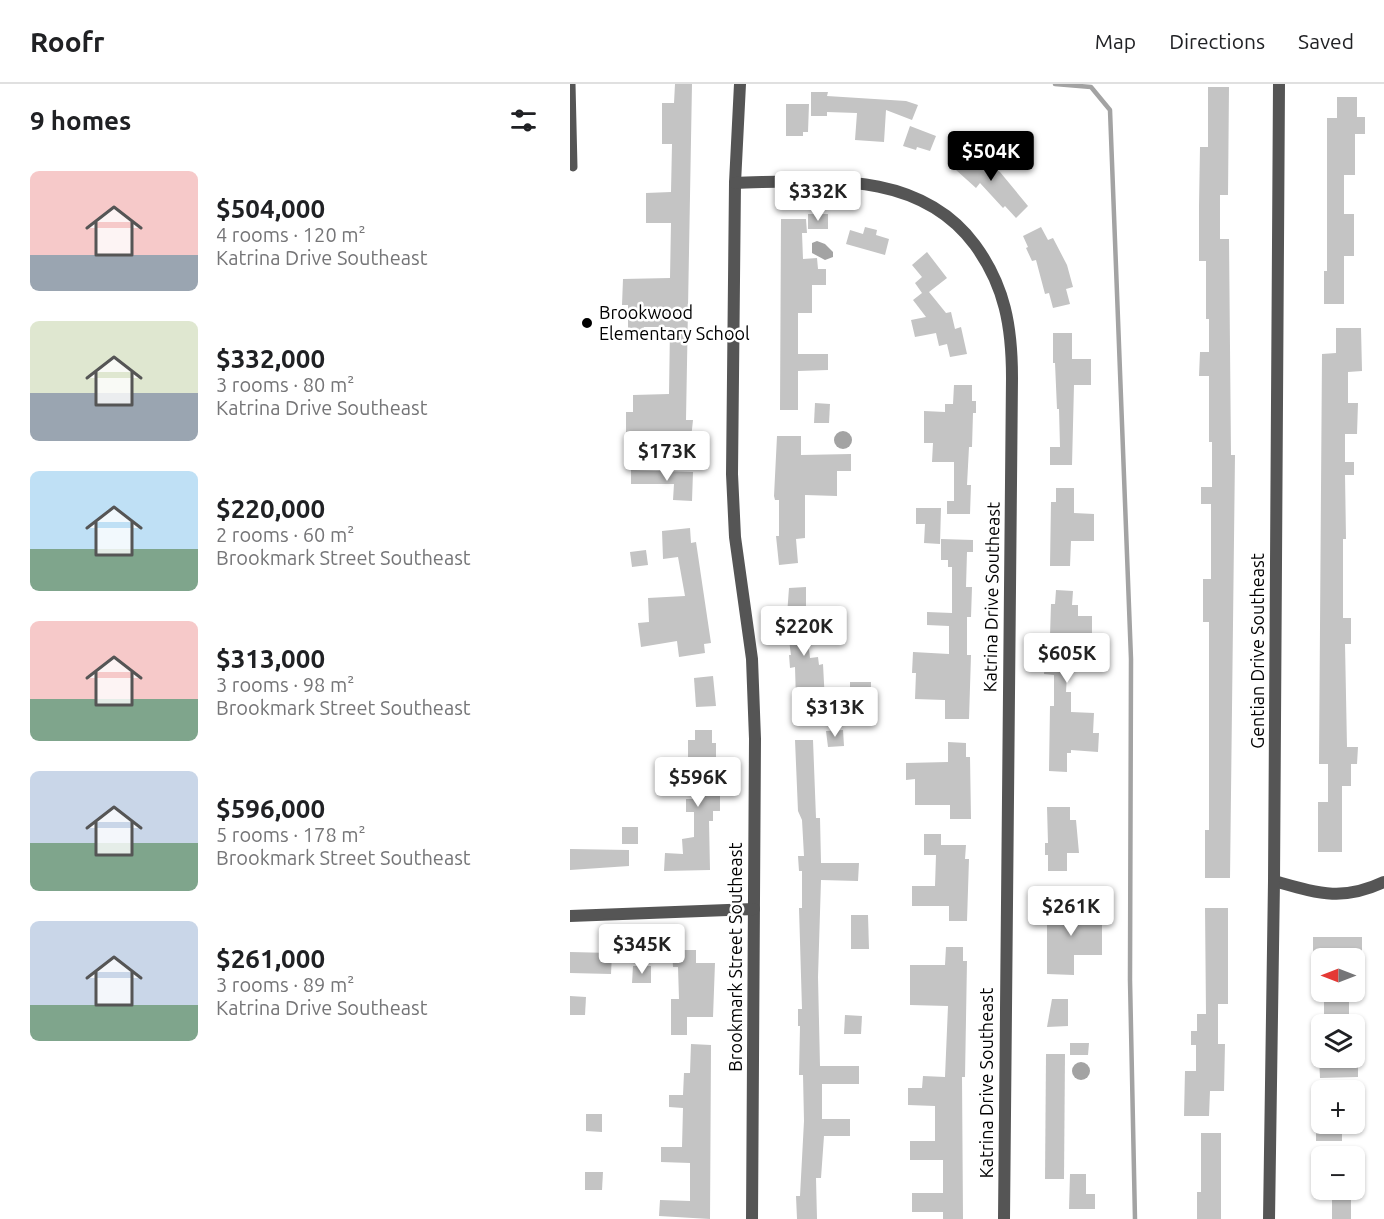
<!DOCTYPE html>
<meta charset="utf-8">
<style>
:root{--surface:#fff;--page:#f2f2f2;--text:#202124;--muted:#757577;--line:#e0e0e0;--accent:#000}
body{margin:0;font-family:Ubuntu,sans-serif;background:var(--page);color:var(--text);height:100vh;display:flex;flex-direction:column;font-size:22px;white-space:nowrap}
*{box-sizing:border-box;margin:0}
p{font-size:20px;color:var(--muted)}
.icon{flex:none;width:33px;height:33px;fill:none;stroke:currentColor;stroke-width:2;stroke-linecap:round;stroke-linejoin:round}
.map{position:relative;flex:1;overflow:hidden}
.sheet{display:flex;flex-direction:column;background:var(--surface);width:570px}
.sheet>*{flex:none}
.needle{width:39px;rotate:270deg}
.tools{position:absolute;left:741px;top:864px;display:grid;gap:12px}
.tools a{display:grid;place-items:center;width:54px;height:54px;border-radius:9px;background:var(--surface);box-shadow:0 2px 4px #0004;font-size:30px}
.price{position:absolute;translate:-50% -51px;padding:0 14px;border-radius:6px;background:#fff;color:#222;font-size:20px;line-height:39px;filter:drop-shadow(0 2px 3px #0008)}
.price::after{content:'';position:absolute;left:50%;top:36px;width:18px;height:14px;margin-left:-9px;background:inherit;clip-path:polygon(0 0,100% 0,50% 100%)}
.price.selected{background:var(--accent);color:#fff}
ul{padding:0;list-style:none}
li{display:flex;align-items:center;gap:18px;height:150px;padding:0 30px}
li span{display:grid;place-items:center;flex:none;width:168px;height:120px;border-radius:9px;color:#555}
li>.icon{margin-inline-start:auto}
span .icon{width:72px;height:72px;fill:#fffc;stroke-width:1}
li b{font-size:26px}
h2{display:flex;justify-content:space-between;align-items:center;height:72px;padding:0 30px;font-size:26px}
header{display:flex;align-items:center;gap:36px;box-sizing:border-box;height:84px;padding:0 30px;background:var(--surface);border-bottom:2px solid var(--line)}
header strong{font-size:28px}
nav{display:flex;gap:33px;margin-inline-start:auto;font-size:21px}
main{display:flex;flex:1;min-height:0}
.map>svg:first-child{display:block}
.water{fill:#a3a3a3}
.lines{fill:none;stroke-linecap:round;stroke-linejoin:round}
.stream{stroke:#a3a3a3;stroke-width:4.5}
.building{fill:#c4c4c4}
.service{stroke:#555;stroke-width:9}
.minor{stroke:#555;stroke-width:12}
.poi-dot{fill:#000;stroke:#fff;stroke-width:2}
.labels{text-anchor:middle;stroke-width:5;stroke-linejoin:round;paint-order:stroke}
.poi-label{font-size:18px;fill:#000;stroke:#fff;text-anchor:start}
.street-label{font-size:18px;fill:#000;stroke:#fff}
</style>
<header>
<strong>Roofr</strong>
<nav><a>Map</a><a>Directions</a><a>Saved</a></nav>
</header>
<main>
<section class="sheet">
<h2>9 homes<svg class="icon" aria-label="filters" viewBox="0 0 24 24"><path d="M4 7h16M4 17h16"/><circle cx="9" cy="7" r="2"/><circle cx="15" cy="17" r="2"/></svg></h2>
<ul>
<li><span style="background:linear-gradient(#f6c9c9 70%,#9aa5b1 0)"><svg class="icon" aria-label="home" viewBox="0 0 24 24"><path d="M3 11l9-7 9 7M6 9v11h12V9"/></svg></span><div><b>$504,000</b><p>4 rooms · 120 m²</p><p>Katrina Drive Southeast</p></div></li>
<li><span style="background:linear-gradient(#dfe7d0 60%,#9aa5b1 0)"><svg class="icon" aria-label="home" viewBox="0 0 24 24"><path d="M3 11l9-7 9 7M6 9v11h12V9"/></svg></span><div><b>$332,000</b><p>3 rooms · 80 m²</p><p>Katrina Drive Southeast</p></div></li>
<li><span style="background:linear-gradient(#bfe0f5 65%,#7fa58c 0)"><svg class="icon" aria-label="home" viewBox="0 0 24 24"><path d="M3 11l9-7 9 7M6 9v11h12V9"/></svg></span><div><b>$220,000</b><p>2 rooms · 60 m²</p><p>Brookmark Street Southeast</p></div></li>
<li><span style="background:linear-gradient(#f6c9c9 65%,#7fa58c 0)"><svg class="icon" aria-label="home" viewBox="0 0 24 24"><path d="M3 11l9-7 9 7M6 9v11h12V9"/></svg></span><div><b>$313,000</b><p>3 rooms · 98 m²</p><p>Brookmark Street Southeast</p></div></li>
<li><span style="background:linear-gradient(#c9d6e8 60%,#7fa58c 0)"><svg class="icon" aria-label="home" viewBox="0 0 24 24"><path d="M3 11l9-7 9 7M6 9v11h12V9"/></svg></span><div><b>$596,000</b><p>5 rooms · 178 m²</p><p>Brookmark Street Southeast</p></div></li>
<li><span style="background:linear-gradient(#c9d6e8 70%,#7fa58c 0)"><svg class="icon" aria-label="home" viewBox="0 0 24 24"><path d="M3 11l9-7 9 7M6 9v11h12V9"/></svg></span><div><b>$261,000</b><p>3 rooms · 89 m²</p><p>Katrina Drive Southeast</p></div></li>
</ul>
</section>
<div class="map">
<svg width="814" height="1135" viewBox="0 0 814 1135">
<rect width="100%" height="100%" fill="#fff"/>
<g class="water">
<path d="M 247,157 L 255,160 L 263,168 L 263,173 L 255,176 L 242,169 L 242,159 Z"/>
<circle cx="273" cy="356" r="9"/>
<circle cx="511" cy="987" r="9"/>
</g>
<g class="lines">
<path class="stream" d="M 485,0 L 521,3 L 540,26 L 561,575 L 560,896 L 565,1135"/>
</g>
<g class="building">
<path d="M 105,0 L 122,0 L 116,336 L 123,336 L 120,364 L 101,364 L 101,348 L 56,348 L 56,328 L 63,328 L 63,311 L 99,310 L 100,243 L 74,243 L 74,246 L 58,246 L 58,221 L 52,221 L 53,195 L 100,194 L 101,139 L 76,139 L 76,109 L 101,108 L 102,60 L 92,60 L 92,19 L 104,19 Z"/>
<path d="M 638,3 L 659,3 L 658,111 L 650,111 L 650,155 L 659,155 L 661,371 L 665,371 L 660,794 L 635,794 L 635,746 L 639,746 L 639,538 L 633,538 L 633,495 L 641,495 L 641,420 L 631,420 L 631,403 L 642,403 L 642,358 L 639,358 L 639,292 L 629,292 L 630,268 L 639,268 L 639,235 L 636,235 L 636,177 L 629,177 L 629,122 L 630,63 L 638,63 Z"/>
<path d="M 241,8 L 258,8 L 257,12 L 336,17 L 348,21 L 342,36 L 316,26 L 314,58 L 285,56 L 287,29 L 257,28 L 257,32 L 241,32 Z"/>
<path d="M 767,13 L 787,13 L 787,33 L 795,33 L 795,50 L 785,50 L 785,91 L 774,91 L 774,130 L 784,130 L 784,172 L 774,172 L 774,220 L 754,220 L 754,187 L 757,187 L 757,34 L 767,34 Z"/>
<path d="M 216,20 L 239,20 L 238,48 L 233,48 L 233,52 L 216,52 Z"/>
<path d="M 340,42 L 366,52 L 360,67 L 347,63 L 346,66 L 333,62 Z"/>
<path d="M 410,65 L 421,73 L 417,78 L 430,88 L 458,122 L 446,134 L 435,122 L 433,124 L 410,99 L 406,104 L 386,86 L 399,67 L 406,72 Z"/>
<rect x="238" y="130" width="20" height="15"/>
<path d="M 211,135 L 236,135 L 237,149 L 232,149 L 233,175 L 247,174 L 248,185 L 256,185 L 256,201 L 242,201 L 242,229 L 228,229 L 228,270 L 258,270 L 258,286 L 228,287 L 228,326 L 210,326 Z"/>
<path d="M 295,143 L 307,146 L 306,151 L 319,155 L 315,171 L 276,160 L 280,146 L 293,150 Z"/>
<path d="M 471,143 L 478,156 L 483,154 L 497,181 L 503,203 L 496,205 L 500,220 L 483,224 L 479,209 L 475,210 L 466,176 L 462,177 L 456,164 L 458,163 L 453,152 Z"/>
<path d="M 357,168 L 377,194 L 359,208 L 376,229 L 381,228 L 385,245 L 391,243 L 397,270 L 380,273 L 377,260 L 369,262 L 366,249 L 345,253 L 341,236 L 356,233 L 343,216 L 352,209 L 345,199 L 352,193 L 342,181 Z"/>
<path d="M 766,244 L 791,244 L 792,287 L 778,288 L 778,319 L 788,319 L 787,350 L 775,350 L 775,378 L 784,378 L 784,391 L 775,391 L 776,455 L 773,455 L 773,534 L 781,534 L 781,560 L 775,560 L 777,663 L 788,663 L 787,680 L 781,680 L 781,702 L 772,702 L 772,768 L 748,768 L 748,718 L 758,718 L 758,680 L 749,680 L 752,270 L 766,269 Z"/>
<path d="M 483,249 L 502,249 L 502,275 L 521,275 L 521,301 L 504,301 L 502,381 L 480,381 L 480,363 L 490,363 L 489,325 L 487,325 L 485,279 L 483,279 Z"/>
<path d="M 384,301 L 402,301 L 402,317 L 406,317 L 406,329 L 403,329 L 402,363 L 399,363 L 397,401 L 401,401 L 400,430 L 377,430 L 377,417 L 384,417 L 384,378 L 362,378 L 363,359 L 354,359 L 354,327 L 375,328 L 375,320 L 383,320 Z"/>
<path d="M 245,319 L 260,320 L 259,339 L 244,339 Z"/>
<path d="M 207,352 L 231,352 L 231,371 L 281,370 L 281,387 L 267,387 L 267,412 L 235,411 L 235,454 L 226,455 L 228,479 L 209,481 L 206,452 L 209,452 L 209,416 L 205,416 L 204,412 Z"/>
<path d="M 61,386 L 123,388 L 122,417 L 103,416 L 104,400 L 61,400 Z"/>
<path d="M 486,404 L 504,404 L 504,429 L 524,430 L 524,457 L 501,457 L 500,482 L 480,482 L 481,418 L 486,418 Z"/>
<path d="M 346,424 L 371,424 L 370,460 L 354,459 L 355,440 L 346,440 Z"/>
<path d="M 120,444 L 121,459 L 126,458 L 141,559 L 134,560 L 135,569 L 109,573 L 107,557 L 71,563 L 68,539 L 79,538 L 78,514 L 115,512 L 108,473 L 93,475 L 92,447 Z"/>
<path d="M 371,455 L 403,456 L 403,468 L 397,468 L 396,503 L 402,503 L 401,533 L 397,533 L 397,571 L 401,571 L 399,635 L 375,635 L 375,616 L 345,615 L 346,589 L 342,589 L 343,568 L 379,570 L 379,542 L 357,541 L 357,528 L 382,529 L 382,483 L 378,483 L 378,476 L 371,476 Z"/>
<path d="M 76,466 L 78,481 L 62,483 L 60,468 Z"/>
<path d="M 236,503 L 236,539 L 240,574 L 248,573 L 249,581 L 253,580 L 255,618 L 247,618 L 248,632 L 230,632 L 230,617 L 226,617 L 225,583 L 220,584 L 219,571 L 221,571 L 219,556 L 223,555 L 222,531 L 217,531 L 219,504 Z"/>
<path d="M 486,506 L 503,507 L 502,521 L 508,521 L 508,532 L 522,532 L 522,557 L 499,555 L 496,608 L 501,608 L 501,628 L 524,629 L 523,649 L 529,649 L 528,668 L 501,666 L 501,669 L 497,669 L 497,688 L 479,687 L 480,622 L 484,622 L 484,591 L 474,590 L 476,552 L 480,552 L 481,520 L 485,520 Z"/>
<path d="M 143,592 L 146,622 L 126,623 L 124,594 Z"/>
<path d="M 280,598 L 301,598 L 301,615 L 280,614 Z"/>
<path d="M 125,646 L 142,646 L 142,659 L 146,659 L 146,673 L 142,673 L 143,712 L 150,712 L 150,727 L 143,727 L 143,737 L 139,737 L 140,786 L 94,787 L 95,769 L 113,770 L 112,755 L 124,753 L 124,728 L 116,728 L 116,715 L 124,715 L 124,673 L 118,673 L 118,656 L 125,656 Z"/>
<path d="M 273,646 L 274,662 L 258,663 L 256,647 Z"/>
<path d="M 225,656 L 243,656 L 246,734 L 250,734 L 251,779 L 289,779 L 288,797 L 251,796 L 248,893 L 250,982 L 289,982 L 289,1000 L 252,1000 L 252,1035 L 280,1035 L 280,1052 L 254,1052 L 251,1094 L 246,1094 L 247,1135 L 227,1135 L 226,1112 L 230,1112 L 234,1037 L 233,991 L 229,991 L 230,942 L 228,942 L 228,925 L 232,925 L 229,824 L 232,824 L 232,787 L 229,787 L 228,772 L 234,772 L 232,736 L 228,727 Z"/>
<path d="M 378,658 L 396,659 L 396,673 L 400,673 L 401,735 L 380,735 L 380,721 L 345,721 L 345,695 L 336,696 L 336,679 L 378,678 Z"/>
<path d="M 477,723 L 500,723 L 500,736 L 506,736 L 509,769 L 497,769 L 497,787 L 478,787 L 478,771 L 475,771 L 475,759 L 478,759 Z"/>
<rect x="52" y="743" width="16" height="17"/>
<path d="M 354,750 L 371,750 L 371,761 L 396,761 L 395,775 L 399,775 L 397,837 L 379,837 L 379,822 L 342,822 L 342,802 L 365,802 L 366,771 L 354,771 Z"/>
<path d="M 0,765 L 59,766 L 59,782 L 0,786 Z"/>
<path d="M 482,812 L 500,813 L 499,830 L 532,831 L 532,871 L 504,871 L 504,891 L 477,890 L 477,827 L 482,827 Z"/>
<path d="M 635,824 L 658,824 L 658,920 L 648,920 L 648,960 L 655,960 L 654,1007 L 640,1007 L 639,1032 L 614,1032 L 615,987 L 626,987 L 626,961 L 621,961 L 621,947 L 627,947 L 627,930 L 636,930 Z"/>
<path d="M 281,831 L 298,831 L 299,865 L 281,865 Z"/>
<rect x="743" y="853" width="49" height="21"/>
<path d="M 376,863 L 393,863 L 393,877 L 397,877 L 395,993 L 392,993 L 393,1135 L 373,1135 L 373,1128 L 342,1128 L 342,1109 L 373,1109 L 373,1076 L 340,1076 L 340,1057 L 365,1057 L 365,1022 L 338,1021 L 338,1004 L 352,1004 L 353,992 L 375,993 L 378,922 L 340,921 L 340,881 L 375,881 Z"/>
<path d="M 102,866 L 126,866 L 126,879 L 145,879 L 143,933 L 117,933 L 117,951 L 101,951 L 101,915 L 109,915 L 108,883 L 103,883 Z"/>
<path d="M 0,868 L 42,869 L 41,890 L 0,889 Z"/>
<path d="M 63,882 L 81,882 L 81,899 L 62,899 Z"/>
<rect x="754" y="908" width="25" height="26"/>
<path d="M 0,912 L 16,913 L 15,931 L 0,931 Z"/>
<path d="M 482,915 L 498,915 L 498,942 L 477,943 Z"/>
<path d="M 275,931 L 292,932 L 291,950 L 274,950 Z"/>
<path d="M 500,959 L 519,959 L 518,971 L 500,971 Z"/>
<path d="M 121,960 L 141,961 L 140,1135 L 89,1132 L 90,1116 L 120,1117 L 120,1079 L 91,1078 L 91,1063 L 112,1063 L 113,1024 L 99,1023 L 99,1011 L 113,1011 L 114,989 L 120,989 Z"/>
<path d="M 476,970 L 495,970 L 494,1095 L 475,1095 Z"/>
<path d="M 749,974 L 788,974 L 788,993 L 750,994 Z"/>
<path d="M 16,1030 L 32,1030 L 32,1048 L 16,1047 Z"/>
<rect x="746" y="1040" width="26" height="17"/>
<path d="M 631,1049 L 651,1049 L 651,1135 L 627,1135 L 627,1108 L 631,1108 Z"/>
<path d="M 15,1088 L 33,1088 L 32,1106 L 15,1106 Z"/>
<path d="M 500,1090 L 516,1090 L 516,1110 L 525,1110 L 525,1125 L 499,1125 Z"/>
<rect x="762" y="1106" width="19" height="29"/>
</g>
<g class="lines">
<path class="service" d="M 1,0 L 3,83"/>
<g class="minor">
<path d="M 170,0 L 165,99 L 162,390 L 165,453 L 182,575 L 185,655 L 182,1135"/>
<path d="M 165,99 C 249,97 348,84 405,161 C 435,202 442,243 442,294 L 434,1135"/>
<path d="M 704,797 C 747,809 772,818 814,798"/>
<path d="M 0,832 L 184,825"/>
<path d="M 699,1135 L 704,797 L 709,0"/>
</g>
</g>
<circle class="poi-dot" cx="17" cy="239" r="6"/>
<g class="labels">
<g class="poi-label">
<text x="29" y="235">Brookwood<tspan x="29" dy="21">Elementary School</tspan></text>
</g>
<g class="street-label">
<text transform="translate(422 513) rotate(-89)" y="6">Katrina Drive Southeast</text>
<text transform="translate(688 567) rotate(-90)" y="6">Gentian Drive Southeast</text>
<text transform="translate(166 873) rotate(-90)" y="6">Brookmark Street Southeast</text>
<text transform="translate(417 999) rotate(-90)" y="6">Katrina Drive Southeast</text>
</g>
</g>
</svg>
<div class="tools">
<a><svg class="needle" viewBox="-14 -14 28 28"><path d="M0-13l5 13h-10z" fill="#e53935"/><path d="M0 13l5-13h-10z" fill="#757577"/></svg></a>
<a><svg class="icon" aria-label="layers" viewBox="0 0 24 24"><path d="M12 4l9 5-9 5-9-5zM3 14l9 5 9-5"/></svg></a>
<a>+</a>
<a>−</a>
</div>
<b class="price selected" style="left:421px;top:98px">$504K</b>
<b class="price" style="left:248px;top:138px">$332K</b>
<b class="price" style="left:97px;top:398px">$173K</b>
<b class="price" style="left:234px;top:573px">$220K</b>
<b class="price" style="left:497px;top:600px">$605K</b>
<b class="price" style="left:265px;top:654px">$313K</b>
<b class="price" style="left:128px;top:724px">$596K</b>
<b class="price" style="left:501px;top:853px">$261K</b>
<b class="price" style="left:72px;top:891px">$345K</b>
</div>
</main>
